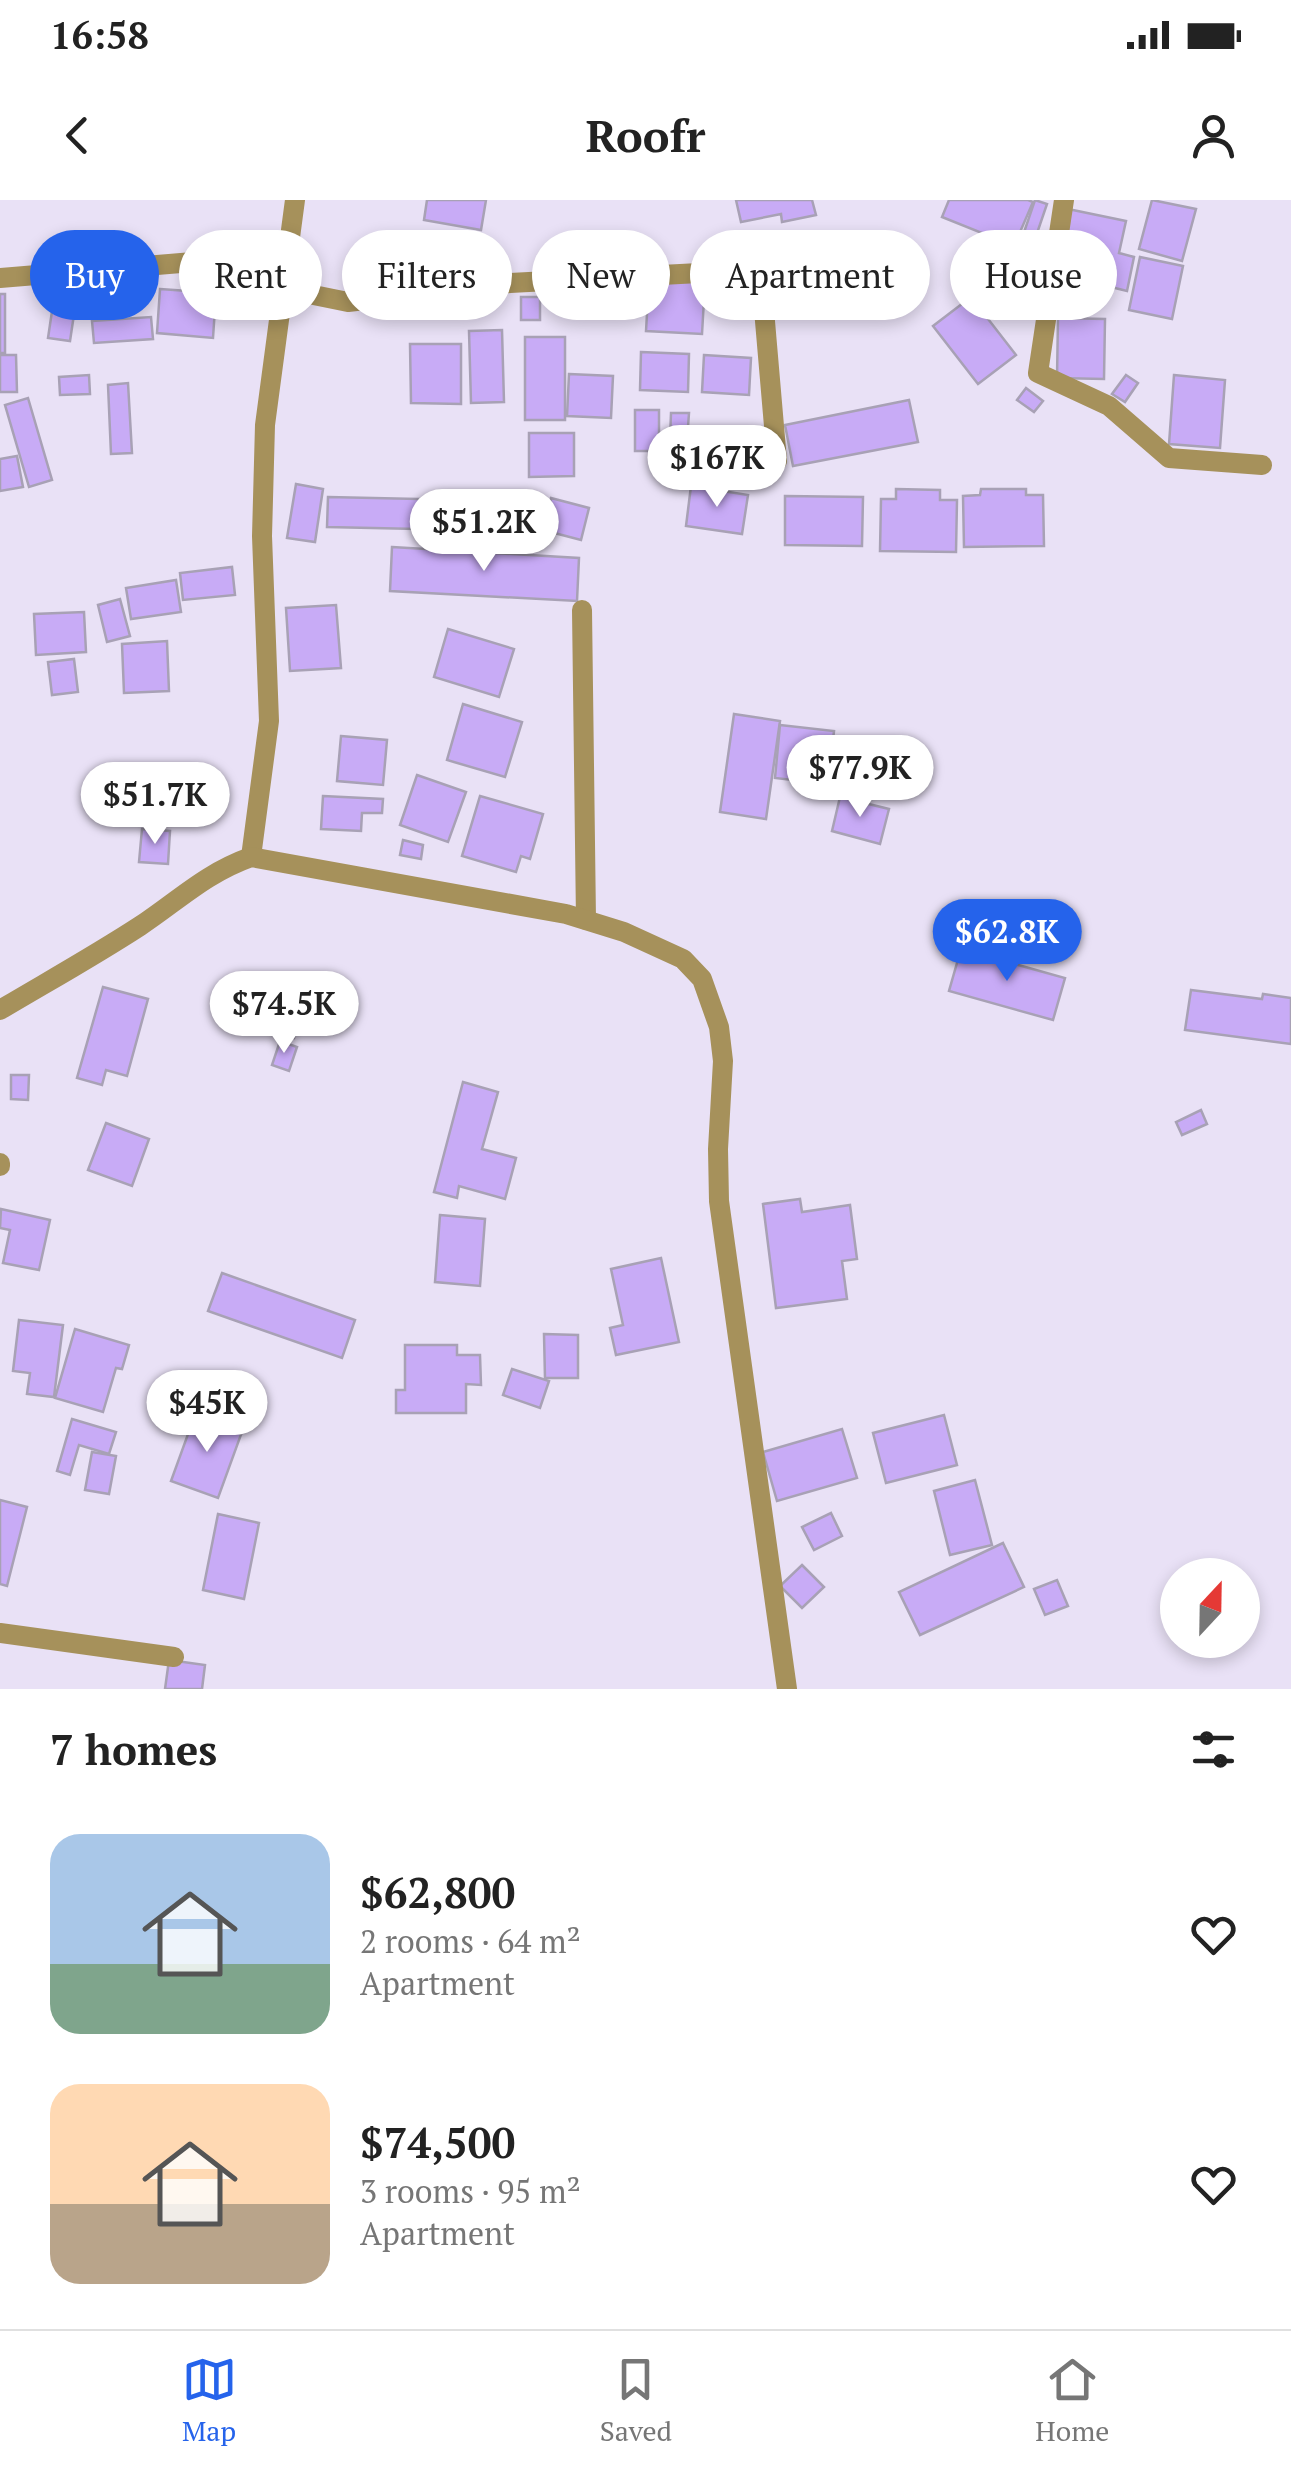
<!DOCTYPE html>
<meta charset="utf-8">
<style>
:root{--surface:#fff;--page:#f2f2f2;--text:#222;--muted:#767676;--line:#e0e0e0;--accent:#2563eb}
body{margin:0;font-family:"PT Serif",serif;background:var(--page);color:var(--text);height:100vh;display:flex;flex-direction:column;font-size:38px;white-space:nowrap}
*{box-sizing:border-box;margin:0}
p{font-size:32px;color:var(--muted)}
.icon{flex:none;width:55px;height:55px;fill:none;stroke:currentColor;stroke-width:2;stroke-linecap:round;stroke-linejoin:round}
.map{position:relative;height:1489px;overflow:hidden}
.sheet{display:flex;flex-direction:column;background:var(--surface);flex:1}
.sheet>*{flex:none}
.banner{position:absolute;left:30px;top:30px;width:1232px;height:90px;display:flex;gap:20px}
.needle{width:65px;rotate:22deg}
.controls{position:absolute;left:1160px;top:1358px;display:grid;gap:20px}
.controls a{display:grid;place-items:center;width:100px;height:100px;border-radius:50%;background:var(--surface);box-shadow:0 5px 15px #0003;font-size:50px}
.price{position:absolute;translate:-50% -85px;padding:0 22px;border-radius:35px;background:#fff;color:#222;font-size:32px;line-height:65px;filter:drop-shadow(0 2px 5px #0008)}
.price::after{content:'';position:absolute;left:50%;top:60px;width:30px;height:22px;margin-left:-15px;background:inherit;clip-path:polygon(0 0,100% 0,50% 100%)}
.price.current{background:var(--accent);color:#fff}
ul{padding:0;list-style:none}
li{display:flex;align-items:center;gap:30px;height:250px;padding:0 50px}
li span{display:grid;place-items:center;flex:none;width:280px;height:200px;border-radius:30px;color:#555}
li>.icon{margin-inline-start:auto}
span .icon{width:120px;height:120px;fill:#fffc;stroke-width:1}
li b{font-size:42px}
h2{display:flex;justify-content:space-between;align-items:center;height:120px;padding:0 50px;font-size:42px}
.chip{padding:0 35px;border-radius:45px;background:var(--surface);box-shadow:0 5px 15px #0003;font-size:35px;line-height:90px}
.chip.current{background:var(--accent);color:#fff}
.status{display:flex;justify-content:space-between;align-items:center;height:70px;padding:0 50px;background:var(--surface);direction:ltr}
.status svg{height:28px;fill:currentColor}
header{display:flex;justify-content:space-between;align-items:center;height:130px;padding:0 50px;background:var(--surface);font-size:45px;font-weight:700}
.dock{display:flex;justify-content:space-around;align-items:center;height:140px;border-top:2px solid var(--line);background:var(--surface);font-size:28px;color:var(--muted)}
.dock a{display:grid;justify-items:center;gap:5px}
.dock .current{color:var(--accent)}
.map>svg:first-child{display:block}
.building{fill:#c8abf6;stroke:#a8a1b5;stroke-width:2.5}
.lines{fill:none;stroke-linecap:round;stroke-linejoin:round}
.minor{stroke:#a6915b;stroke-width:20}
</style>
<div class="status"><b>16:58</b><svg viewBox="0 0 49 12"><path d="M0 12V9h3v3zM5 12V6h3v6zM10 12V3h3v9zM15 12V0h3v12zM26 1h20v11H26zM47 4h2v5h-2z"/></svg></div>
<header><svg class="icon" aria-label="back" viewBox="0 0 24 24"><path d="M15 5l-7 7 7 7"/></svg>Roofr<svg class="icon" aria-label="person" viewBox="0 0 24 24"><circle cx="12" cy="8" r="4"/><path d="M4 21q1-7 8-7t8 7"/></svg></header>
<div class="map">
<svg width="1291" height="1489" viewBox="0 0 1291 1489">
<rect width="100%" height="100%" fill="#e9e1f6"/>
<g class="building">
<path d="M 427,0 L 486,0 L 481,30 L 424,20 Z"/>
<path d="M 736,0 L 812,0 L 816,15 L 782,22 L 781,14 L 741,22 Z"/>
<path d="M 949,0 L 1028,0 L 1033,2 L 1014,46 L 942,17 Z"/>
<path d="M 1035,0 L 1047,4 L 1032,48 L 1020,44 Z"/>
<path d="M 1152,0 L 1196,9 L 1182,61 L 1139,49 Z"/>
<path d="M 1068,9 L 1126,21 L 1119,53 L 1134,57 L 1127,91 L 1111,87 L 1115,69 L 1058,57 Z"/>
<path d="M 1140,57 L 1183,66 L 1172,119 L 1129,110 Z"/>
<path d="M 649,79 L 705,82 L 702,134 L 646,131 Z"/>
<path d="M 160,89 L 216,93 L 213,138 L 157,133 Z"/>
<rect x="0" y="94" width="5" height="59"/>
<rect x="521" y="97" width="19" height="23"/>
<path d="M 971,97 L 1016,155 L 978,184 L 933,126 Z"/>
<path d="M 54,98 L 76,101 L 70,141 L 48,138 Z"/>
<path d="M 151,117 L 153,139 L 94,143 L 92,121 Z"/>
<path d="M 1058,118 L 1105,119 L 1104,179 L 1057,178 Z"/>
<path d="M 502,130 L 504,202 L 471,203 L 469,131 Z"/>
<rect x="525" y="137" width="40" height="83"/>
<path d="M 410,144 L 461,144 L 461,204 L 411,203 Z"/>
<path d="M 641,152 L 689,154 L 688,192 L 640,190 Z"/>
<path d="M 0,155 L 16,155 L 17,192 L 0,192 Z"/>
<path d="M 704,155 L 751,158 L 749,195 L 702,192 Z"/>
<path d="M 569,174 L 613,176 L 611,218 L 567,216 Z"/>
<path d="M 89,175 L 90,194 L 60,195 L 59,177 Z"/>
<path d="M 1126,175 L 1138,183 L 1125,202 L 1112,194 Z"/>
<path d="M 1174,175 L 1225,180 L 1220,248 L 1169,244 Z"/>
<path d="M 128,183 L 132,253 L 111,254 L 108,185 Z"/>
<path d="M 1026,188 L 1043,201 L 1034,212 L 1017,200 Z"/>
<path d="M 28,198 L 52,280 L 29,287 L 5,205 Z"/>
<path d="M 909,200 L 918,242 L 793,266 L 785,225 Z"/>
<rect x="635" y="210" width="24" height="41"/>
<path d="M 671,213 L 689,213 L 687,241 L 670,240 Z"/>
<path d="M 529,233 L 574,233 L 574,276 L 529,277 Z"/>
<path d="M 17,256 L 23,287 L 0,291 L 0,259 Z"/>
<path d="M 296,284 L 323,289 L 315,342 L 287,338 Z"/>
<path d="M 691,286 L 748,295 L 742,334 L 686,326 Z"/>
<path d="M 896,289 L 940,290 L 940,300 L 957,300 L 956,352 L 880,351 L 881,299 L 896,299 Z"/>
<path d="M 981,289 L 1026,289 L 1026,295 L 1043,295 L 1044,346 L 964,347 L 963,296 L 980,295 Z"/>
<path d="M 785,296 L 863,297 L 862,346 L 785,345 Z"/>
<path d="M 328,297 L 514,301 L 514,331 L 327,327 Z"/>
<path d="M 551,298 L 589,308 L 581,340 L 543,330 Z"/>
<path d="M 392,347 L 579,358 L 577,401 L 390,391 Z"/>
<path d="M 232,367 L 235,395 L 183,400 L 180,373 Z"/>
<path d="M 176,380 L 181,412 L 131,419 L 126,388 Z"/>
<path d="M 120,399 L 130,436 L 107,442 L 98,405 Z"/>
<path d="M 336,405 L 341,468 L 290,471 L 286,408 Z"/>
<path d="M 84,412 L 86,452 L 36,455 L 34,414 Z"/>
<path d="M 448,429 L 514,449 L 499,497 L 434,477 Z"/>
<path d="M 167,441 L 169,491 L 124,493 L 122,444 Z"/>
<path d="M 74,459 L 78,492 L 52,495 L 48,462 Z"/>
<path d="M 463,504 L 522,522 L 505,577 L 447,560 Z"/>
<path d="M 734,514 L 780,521 L 766,619 L 720,612 Z"/>
<path d="M 780,525 L 834,531 L 828,584 L 775,578 Z"/>
<path d="M 341,536 L 387,540 L 383,585 L 337,581 Z"/>
<path d="M 845,548 L 908,551 L 906,596 L 863,594 L 864,577 L 844,576 Z"/>
<path d="M 148,567 L 160,612 L 117,624 L 105,579 Z"/>
<path d="M 417,575 L 466,592 L 448,642 L 400,625 Z"/>
<path d="M 323,596 L 383,599 L 382,613 L 362,613 L 361,631 L 321,629 Z"/>
<path d="M 480,596 L 543,614 L 530,659 L 521,656 L 516,672 L 462,656 Z"/>
<path d="M 840,597 L 889,609 L 880,644 L 832,631 Z"/>
<path d="M 142,629 L 170,631 L 168,664 L 139,662 Z"/>
<path d="M 403,640 L 423,645 L 421,659 L 400,655 Z"/>
<path d="M 960,702 L 1011,710 L 1004,753 L 953,744 Z"/>
<path d="M 961,749 L 1065,778 L 1053,820 L 949,791 Z"/>
<path d="M 103,787 L 148,799 L 127,876 L 106,870 L 102,885 L 77,878 Z"/>
<path d="M 1191,790 L 1262,799 L 1263,794 L 1291,798 L 1291,844 L 1185,830 Z"/>
<path d="M 284,813 L 299,815 L 294,838 L 280,835 Z"/>
<path d="M 280,841 L 297,847 L 289,871 L 272,865 Z"/>
<path d="M 11,875 L 29,875 L 28,900 L 11,899 Z"/>
<path d="M 463,882 L 498,892 L 482,949 L 516,958 L 505,999 L 459,986 L 457,998 L 434,992 Z"/>
<path d="M 1201,910 L 1207,924 L 1182,935 L 1176,922 Z"/>
<path d="M 106,923 L 149,939 L 132,986 L 88,970 Z"/>
<path d="M 800,999 L 802,1012 L 850,1005 L 857,1059 L 842,1061 L 847,1099 L 776,1108 L 763,1004 Z"/>
<path d="M 1,1009 L 50,1020 L 39,1070 L 3,1063 L 10,1030 L 0,1028 Z"/>
<path d="M 440,1015 L 485,1019 L 480,1086 L 435,1082 Z"/>
<path d="M 661,1058 L 679,1142 L 616,1155 L 610,1128 L 623,1125 L 611,1069 Z"/>
<path d="M 222,1073 L 355,1120 L 342,1158 L 208,1111 Z"/>
<path d="M 19,1120 L 63,1125 L 54,1197 L 27,1194 L 30,1173 L 13,1171 Z"/>
<path d="M 75,1129 L 129,1145 L 122,1169 L 116,1168 L 103,1212 L 55,1198 Z"/>
<path d="M 544,1134 L 578,1135 L 578,1178 L 545,1178 Z"/>
<path d="M 405,1145 L 457,1145 L 457,1155 L 480,1155 L 481,1185 L 466,1184 L 466,1213 L 396,1213 L 396,1190 L 405,1190 Z"/>
<path d="M 512,1169 L 549,1181 L 540,1208 L 503,1195 Z"/>
<path d="M 196,1212 L 243,1229 L 218,1298 L 171,1281 Z"/>
<path d="M 944,1215 L 957,1265 L 886,1283 L 873,1233 Z"/>
<path d="M 72,1219 L 116,1232 L 109,1254 L 79,1245 L 70,1275 L 57,1271 Z"/>
<path d="M 842,1229 L 857,1278 L 777,1301 L 763,1252 Z"/>
<path d="M 92,1252 L 116,1256 L 109,1294 L 85,1290 Z"/>
<path d="M 975,1280 L 992,1345 L 950,1355 L 934,1291 Z"/>
<path d="M 0,1300 L 27,1307 L 7,1386 L 0,1384 Z"/>
<path d="M 831,1313 L 842,1336 L 814,1350 L 802,1327 Z"/>
<path d="M 218,1314 L 259,1323 L 244,1399 L 203,1390 Z"/>
<path d="M 1003,1343 L 1024,1387 L 920,1435 L 899,1392 Z"/>
<path d="M 802,1365 L 824,1387 L 802,1408 L 780,1386 Z"/>
<path d="M 1057,1380 L 1068,1406 L 1045,1415 L 1034,1389 Z"/>
<path d="M 169,1460 L 205,1465 L 202,1489 L 165,1489 Z"/>
</g>
<g class="lines">
<g class="minor">
<path d="M 1064,0 L 1038,173 L 1109,206 L 1169,258 L 1262,265"/>
<path d="M 0,78 L 205,61 L 289,48"/>
<path d="M 284,89 L 348,102 L 510,83 L 737,71 L 748,76 L 763,98 L 777,261"/>
<path d="M 582,410 L 586,720"/>
<path d="M 251,657 L 269,521 L 262,336 L 265,225 L 295,0"/>
<path d="M 0,810 C 47,782 94,756 140,726 C 179,700 206,673 251,657 L 566,714 L 624,732 L 683,759 L 702,779 L 719,827 L 723,861 L 718,949 L 719,1001 L 787,1489"/>
<path d="M 0,963 L 0,966"/>
<path d="M 0,1433 L 174,1457"/>
</g>
</g>
</svg>
<div class="controls">
<a><svg class="needle" viewBox="-14 -14 28 28"><path d="M0-13l5 13h-10z" fill="#e53935"/><path d="M0 13l5-13h-10z" fill="#767676"/></svg></a>
</div>
<b class="price" style="left:717px;top:310px">$167K</b>
<b class="price" style="left:484px;top:374px">$51.2K</b>
<b class="price" style="left:860px;top:620px">$77.9K</b>
<b class="price" style="left:155px;top:647px">$51.7K</b>
<b class="price current" style="left:1007px;top:784px">$62.8K</b>
<b class="price" style="left:284px;top:856px">$74.5K</b>
<b class="price" style="left:207px;top:1255px">$45K</b>
<div class="banner">
<a class="chip current">Buy</a>
<a class="chip">Rent</a>
<a class="chip">Filters</a>
<a class="chip">New</a>
<a class="chip">Apartment</a>
<a class="chip">House</a>
</div>
</div>
<section class="sheet">
<h2>7 homes<svg class="icon" aria-label="filters" viewBox="0 0 24 24"><path d="M4 7h16M4 17h16"/><circle cx="9" cy="7" r="2"/><circle cx="15" cy="17" r="2"/></svg></h2>
<ul>
<li><span style="background:linear-gradient(#a9c7e8 65%,#7fa58c 0)"><svg class="icon" aria-label="home" viewBox="0 0 24 24"><path d="M3 11l9-7 9 7M6 9v11h12V9"/></svg></span><div><b>$62,800</b><p>2 rooms · 64 m²</p><p>Apartment</p></div><svg class="icon" aria-label="heart" viewBox="0 0 24 24"><path d="M12 20l-8-8c-3-5 5-10 8-4 3-6 11-1 8 4z"/></svg></li>
<li><span style="background:linear-gradient(#ffd9b3 60%,#b9a48a 0)"><svg class="icon" aria-label="home" viewBox="0 0 24 24"><path d="M3 11l9-7 9 7M6 9v11h12V9"/></svg></span><div><b>$74,500</b><p>3 rooms · 95 m²</p><p>Apartment</p></div><svg class="icon" aria-label="heart" viewBox="0 0 24 24"><path d="M12 20l-8-8c-3-5 5-10 8-4 3-6 11-1 8 4z"/></svg></li>
</ul>
</section>
<nav class="dock">
<a class="current"><svg class="icon" aria-label="map" viewBox="0 0 24 24"><path d="M3 6l6-2 6 2 6-2v14l-6 2-6-2-6 2zM9 4v14M15 6v14"/></svg>Map</a>
<a><svg class="icon" aria-label="saved" viewBox="0 0 24 24"><path d="M7 4h10v16l-5-4-5 4z"/></svg>Saved</a>
<a><svg class="icon" aria-label="home" viewBox="0 0 24 24"><path d="M3 11l9-7 9 7M6 9v11h12V9"/></svg>Home</a>
</nav>
